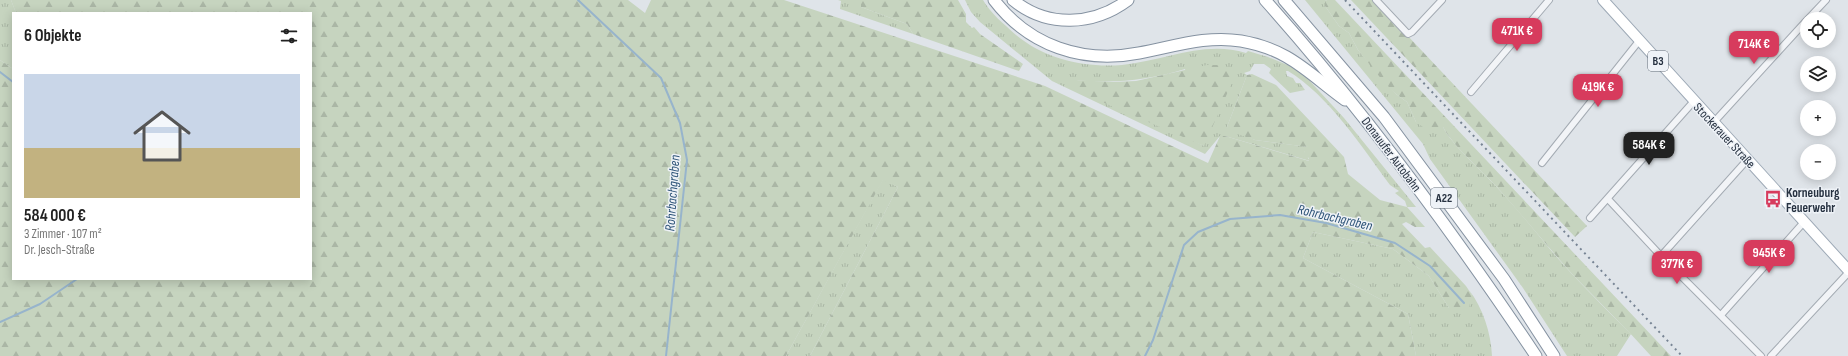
<!DOCTYPE html>
<html lang="de">
<meta charset="utf-8">
<style>
:root{--surface:#fff;--page:#f6f6f6;--text:#222;--muted:#767676;--accent:#d73b5d}
body{margin:0;font-family:"Sofia Sans Condensed",sans-serif;background:var(--page);color:var(--text);height:100vh;display:flex;flex-direction:column;font-size:15px;white-space:nowrap}
*{box-sizing:border-box;margin:0}
p{font-size:13px;color:var(--muted)}
.icon{flex:none;width:22px;height:22px;fill:none;stroke:currentColor;stroke-width:2;stroke-linecap:round;stroke-linejoin:round}
.map{position:relative;flex:1;overflow:hidden}
.sheet{position:absolute;left:12px;top:12px;width:300px;height:268px;display:flex;flex-direction:column;background:var(--surface);border-radius:0px;box-shadow:0 2px 10px #0003}
.sheet>*{flex:none}
.tools{position:absolute;left:1800px;top:12px;display:grid;gap:8px}
.tools a{display:grid;place-items:center;width:36px;height:36px;border-radius:50%;background:var(--surface);box-shadow:0 2px 10px #0003;font-size:20px}
.price{position:absolute;translate:-50% -34px;padding:0 9px;border-radius:8px;background:var(--accent);color:#fff;font-size:13px;line-height:26px;filter:drop-shadow(0 1px 2px #0008)}
.price::after{content:'';position:absolute;left:50%;top:24px;width:12px;height:9px;margin-left:-6px;background:inherit;clip-path:polygon(0 0,100% 0,50% 100%)}
.price.active{background:#222;color:#fff}
ul{padding:0;list-style:none}
li{display:grid;align-content:center;gap:8px;height:212px;padding:0 12px}
li span{display:grid;place-items:center;height:124px;border-radius:0px;color:#555}
li>.icon{margin-inline-start:auto}
span .icon{width:72px;height:72px;fill:#fffc;stroke-width:1}
li b{font-size:17px}
h2{display:flex;justify-content:space-between;align-items:center;height:48px;padding:0 12px;font-size:17px}
.map>svg:first-child{display:block}
.grass{fill:url(#grass-tufts);fill-rule:evenodd}
.forest{fill:url(#forest-firs)}
.lines{fill:none;stroke-linecap:round;stroke-linejoin:round}
.stream{stroke:#97b4cc;stroke-width:2}
.street-casing{stroke:#a4abb3;stroke-width:8}
.primary-casing{stroke:#9da9b6;stroke-width:12}
.highway-casing{stroke:#8592a1;stroke-width:13}
.street{stroke:#f2f4f7;stroke-width:6}
.primary{stroke:#fff;stroke-width:10}
.highway{stroke:#fff;stroke-width:11}
.rail{stroke:#778494;stroke-width:2;stroke-dasharray:2 4;stroke-linecap:butt}
.labels{text-anchor:middle;stroke-width:3;stroke-linejoin:round;paint-order:stroke}
.shield{fill:#eef2f7;stroke:#636c78;stroke-width:1}
.shield-label{font-size:12px;font-weight:bold;fill:#273241}
.street-label{font-size:13px;fill:#273241;stroke:#eef2f7}
.poi-label{font-size:13px;font-weight:bold;fill:#273241;stroke:#eef2f7;text-anchor:start}
.water-label{font-size:14px;font-style:italic;fill:#2e5478;stroke:#eef2f7}
</style>
<div class="map">
<svg width="1848" height="356" viewBox="0 0 1848 356">
<defs>
<pattern id="grass-tufts" width="24" height="20" patternUnits="userSpaceOnUse"><rect width="24" height="20" fill="#c6d4bf"/><path d="M3 7l-1-3M5 7V3M7 7l1-3M15 17l-1-3M17 17v-4M19 17l1-3" fill="none" stroke="#aab6a5"/></pattern>
<pattern id="forest-firs" width="22" height="20" patternUnits="userSpaceOnUse"><rect width="22" height="20" fill="#c6d4bf"/><path d="M5 1l3.5 6h-7zM16 11l3.5 6h-7z" fill="#aab6a5"/></pattern>
</defs>
<rect width="100%" height="100%" fill="#dfe4e9"/>
<g class="grass">
<path d="M 0,0 L 11,0 L 16,13 L 13,13 L 13,69 L 0,60 Z"/>
<path d="M 838,0 L 861,0 L 861,7 L 907,24 L 913,34 L 840,9 L 841,1 Z"/>
<path d="M 965,0 L 983,0 C 991,14 1004,24 1016,35 C 1045,59 1085,68 1122,65 C 1164,61 1204,40 1246,53 L 1248,51 L 1268,57 L 1290,66 L 1308,79 L 1344,118 L 1416,207 L 1407,207 L 1405,201 L 1395,193 L 1399,191 L 1390,185 C 1362,147 1328,95 1288,71 L 1286,71 L 1287,76 L 1293,78 L 1296,83 L 1300,83 L 1305,90 L 1290,93 L 1269,73 L 1271,69 L 1264,64 L 1254,64 L 1250,71 L 1244,73 L 1247,75 L 1227,127 L 1255,140 L 1309,147 L 1309,151 L 1304,151 L 1310,161 L 1225,136 L 1220,136 L 1205,154 L 1052,81 L 980,22 L 971,12 ZM 1185,69 L 1204,146 L 1076,80 C 1114,84 1149,80 1185,69 Z"/>
<path d="M 1305,0 L 1327,0 L 1325,1 L 1325,6 L 1339,26 L 1349,33 L 1358,50 L 1396,94 L 1407,102 L 1416,122 L 1443,127 C 1452,145 1478,167 1493,183 C 1513,204 1531,226 1549,248 C 1574,278 1603,306 1631,334 L 1617,356 L 1567,356 L 1523,288 L 1430,159 L 1423,144 Z"/>
<path d="M 883,179 L 898,187 L 810,356 L 786,356 Z"/>
<path d="M 1313,232 L 1393,249 L 1429,276 L 1449,308 L 1472,295 L 1469,290 C 1483,308 1491,333 1492,356 L 1416,356 L 1408,314 L 1303,258 Z"/>
</g>
<g class="forest">
<path d="M 11,0 L 628,0 L 645,13 L 651,0 L 784,0 L 1045,86 L 1208,163 L 1220,136 L 1225,136 L 1309,161 L 1309,158 L 1306,157 L 1304,151 L 1309,151 L 1308,147 L 1255,140 L 1229,131 L 1227,127 L 1247,75 L 1252,74 L 1276,85 L 1344,157 L 1348,174 L 1380,200 L 1407,207 L 1425,227 L 1415,227 L 1406,222 L 1402,224 L 1425,248 L 1430,247 L 1466,286 L 1472,295 L 1469,307 L 1449,308 L 1429,276 L 1393,249 L 1313,232 L 1303,258 L 1408,314 L 1416,356 L 810,356 L 898,187 L 883,180 L 786,356 L 0,356 L 0,60 L 13,69 L 13,279 L 311,279 L 311,13 L 16,13 Z"/>
<path d="M 861,0 L 958,0 L 966,14 L 966,22 L 972,28 L 974,27 L 980,34 L 1023,64 L 1019,71 L 913,34 L 907,24 L 861,7 Z"/>
<path d="M 1327,0 L 1335,0 L 1671,356 L 1651,356 C 1626,328 1599,302 1573,275 C 1547,246 1523,216 1497,187 C 1482,171 1452,145 1443,127 L 1426,129 L 1416,122 L 1407,102 L 1396,94 L 1383,81 L 1358,50 L 1349,33 L 1339,26 L 1325,6 L 1325,1 Z"/>
<path d="M 1351,0 L 1374,0 L 1587,226 L 1575,237 Z"/>
<path d="M 1207,65 L 1222,65 L 1237,71 L 1204,146 L 1072,89 L 1075,80 L 1113,82 L 1136,81 Z"/>
</g>
<g class="lines">
<g class="stream">
<path d="M 578,0 L 661,78 L 680,123 L 687,160 L 666,356"/>
<path d="M 0,72 L 13,82"/>
<path d="M 0,322 L 40,304 L 77,279"/>
<path d="M 1145,356 L 1153,340 L 1184,245 L 1198,232 L 1230,219 L 1280,215 L 1326,223 L 1395,243 L 1430,266 L 1464,303"/>
</g>
<g class="street-casing">
<g id="street">
<path d="M 1376,0 L 1408,34 L 1412,32 L 1442,0"/>
<path d="M 1808,19 L 1826,0"/>
<path d="M 1471,92 L 1549,0"/>
<path d="M 1714,122 L 1807,20"/>
<path d="M 1542,163 L 1639,41"/>
<path d="M 1608,199 L 1661,256 L 1761,356"/>
<path d="M 1590,218 L 1694,101"/>
<path d="M 1661,256 L 1748,159"/>
<path d="M 1721,315 L 1804,222"/>
<path d="M 1771,356 L 1848,273"/>
</g>
</g>
<g class="primary-casing">
<path id="primary" d="M 1603,0 L 1848,270"/>
</g>
<g class="highway-casing">
<g id="highway">
<path d="M 994,0 C 1029,46 1083,64 1139,53 C 1173,47 1206,35 1241,41 C 1289,49 1308,73 1345,100"/>
<path d="M 1013,0 C 1047,28 1093,26 1128,0"/>
<path d="M 1265,0 C 1365,112 1453,232 1536,356"/>
<path d="M 1284,0 L 1384,117 L 1504,279 L 1554,356"/>
</g>
</g>
<use href="#street" class="street"/>
<use href="#primary" class="primary"/>
<use href="#highway" class="highway"/>
<path class="rail" d="M 1345,0 L 1682,356"/>
</g>
<defs>
<g id="bus-bare" transform="scale(1.38)"><path d="M-5-6H5V4H4V6H2V4H-2V6H-4V4H-5ZM-3.5-4V0h7V-4ZM-3.5 1.2v1.5H-2V1.2ZM2 1.2v1.5H3.5V1.2Z" fill="#d73b5d" stroke="#eef2f7" stroke-width="2.5" paint-order="stroke"/></g>
</defs>
<g fill-rule="evenodd">
<use href="#bus-bare" x="1773" y="199"/>
</g>
<g class="labels">
<g class="shield">
<rect x="1648" y="51" width="20" height="20" rx="3"/>
<rect x="1431" y="188" width="26" height="20" rx="3"/>
</g>
<g class="shield-label">
<text x="1658" y="65">B3</text>
<text x="1444" y="202">A22</text>
</g>
<g class="street-label">
<text transform="translate(1725 135) rotate(47)" y="5">Stockerauer Straße</text>
<text transform="translate(1392 154) rotate(53)" y="5">Donauufer Autobahn</text>
</g>
<g class="poi-label">
<text x="1786" y="197">Korneuburg<tspan x="1786" dy="15">Feuerwehr</tspan></text>
</g>
<g class="water-label">
<text transform="translate(672 193) rotate(-86)" y="5">Rohrbachgraben</text>
<text transform="translate(1335 217) rotate(13)" y="5">Rohrbachgraben</text>
</g>
</g>
</svg>
<div class="tools">
<a><svg class="icon" aria-label="locate" viewBox="0 0 24 24"><circle cx="12" cy="12" r="6"/><path d="M12 2v4M12 18v4M2 12h4M18 12h4"/></svg></a>
<a><svg class="icon" aria-label="layers" viewBox="0 0 24 24"><path d="M12 4l9 5-9 5-9-5zM3 14l9 5 9-5"/></svg></a>
<a>+</a>
<a>−</a>
</div>
<b class="price" style="left:1517px;top:52px">471K €</b>
<b class="price" style="left:1754px;top:65px">714K €</b>
<b class="price" style="left:1598px;top:108px">419K €</b>
<b class="price active" style="left:1649px;top:166px">584K €</b>
<b class="price" style="left:1769px;top:274px">945K €</b>
<b class="price" style="left:1677px;top:285px">377K €</b>
<section class="sheet">
<h2>6 Objekte<svg class="icon" aria-label="filters" viewBox="0 0 24 24"><path d="M4 7h16M4 17h16"/><circle cx="9" cy="7" r="2"/><circle cx="15" cy="17" r="2"/></svg></h2>
<ul>
<li><span style="background:linear-gradient(#c9d6e8 60%,#c2b280 0)"><svg class="icon" aria-label="home" viewBox="0 0 24 24"><path d="M3 11l9-7 9 7M6 9v11h12V9"/></svg></span><div><b>584 000 €</b><p>3 Zimmer · 107 m²</p><p>Dr. Jesch-Straße</p></div></li>
</ul>
</section>
</div>
